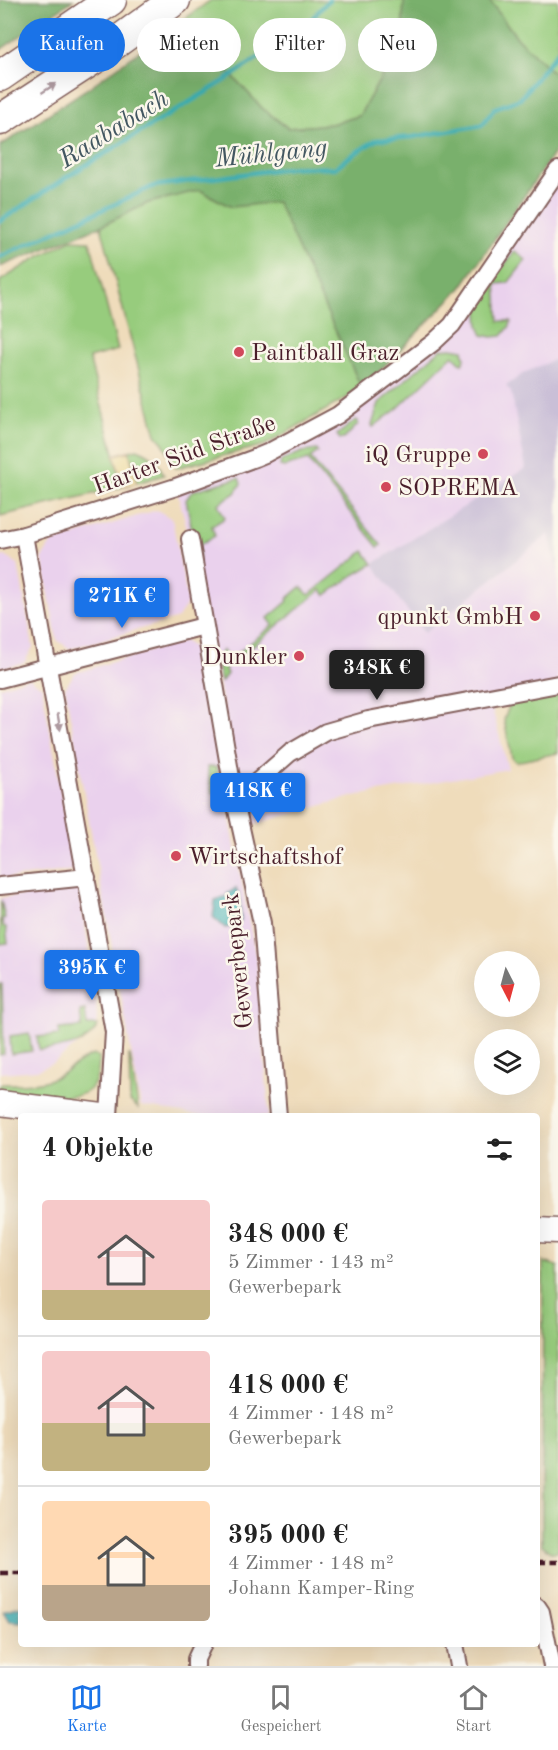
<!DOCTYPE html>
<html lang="de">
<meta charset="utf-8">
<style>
:root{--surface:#fff;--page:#f2f2f2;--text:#222;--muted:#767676;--line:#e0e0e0;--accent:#1a73e8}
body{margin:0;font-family:"Old Standard TT",serif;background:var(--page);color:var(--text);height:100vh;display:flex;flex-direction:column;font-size:22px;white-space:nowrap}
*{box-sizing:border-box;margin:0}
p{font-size:20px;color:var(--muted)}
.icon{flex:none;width:33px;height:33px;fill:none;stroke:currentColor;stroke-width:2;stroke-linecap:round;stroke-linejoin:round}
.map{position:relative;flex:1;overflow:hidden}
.panel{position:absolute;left:18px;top:1113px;width:522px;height:534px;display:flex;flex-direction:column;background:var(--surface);border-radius:6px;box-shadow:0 6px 24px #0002}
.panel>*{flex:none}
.top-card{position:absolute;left:18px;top:18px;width:522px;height:54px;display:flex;gap:12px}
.needle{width:39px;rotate:174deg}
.buttons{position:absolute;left:474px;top:951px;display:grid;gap:12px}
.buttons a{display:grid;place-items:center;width:66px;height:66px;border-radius:50%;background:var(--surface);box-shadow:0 6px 24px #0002;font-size:30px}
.price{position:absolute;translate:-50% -51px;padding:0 14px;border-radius:6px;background:var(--accent);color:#fff;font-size:20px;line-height:39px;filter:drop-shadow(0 2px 3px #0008)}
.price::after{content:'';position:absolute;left:50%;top:36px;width:18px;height:14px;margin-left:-9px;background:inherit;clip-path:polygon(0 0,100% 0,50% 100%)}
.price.on{background:#222;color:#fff}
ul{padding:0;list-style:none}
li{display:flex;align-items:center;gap:18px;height:150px;padding:0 24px}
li+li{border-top:2px solid var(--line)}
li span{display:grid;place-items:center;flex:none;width:168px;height:120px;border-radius:6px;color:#555}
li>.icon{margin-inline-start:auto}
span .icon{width:72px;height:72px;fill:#fffc;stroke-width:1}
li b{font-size:26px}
h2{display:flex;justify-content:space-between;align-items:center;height:72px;padding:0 24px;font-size:26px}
.pill{padding:0 21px;border-radius:27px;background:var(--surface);box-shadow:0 6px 24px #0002;font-size:21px;line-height:54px}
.pill.on{background:var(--accent);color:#fff}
.menu{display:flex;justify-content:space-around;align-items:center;height:84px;border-top:2px solid var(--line);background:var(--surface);font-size:16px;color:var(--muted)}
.menu a{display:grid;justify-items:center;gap:3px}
.menu .on{color:var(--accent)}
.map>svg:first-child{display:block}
.built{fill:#ead1ed}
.industrial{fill:#cabfd7}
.green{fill:#97cc7d;stroke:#707654;stroke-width:1.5}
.forest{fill:#79b06c;stroke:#62684c;stroke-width:1.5}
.sand{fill:#eeda9e;stroke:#9c7c64;stroke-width:1.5}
.water{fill:#39abb1;stroke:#42656e;stroke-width:1.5}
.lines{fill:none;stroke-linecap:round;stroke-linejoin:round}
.stream{stroke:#39abb1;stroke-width:4.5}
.street-casing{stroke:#84615d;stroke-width:20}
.secondary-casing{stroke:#84615d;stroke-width:27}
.highway-casing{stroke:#84615d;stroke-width:33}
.street{stroke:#fff;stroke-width:16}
.secondary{stroke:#fff;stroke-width:24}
.highway{stroke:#fff;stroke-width:30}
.rail{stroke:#4a1f2b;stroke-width:4.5;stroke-dasharray:9 4.5;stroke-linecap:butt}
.oneway{fill:#ae9aa0}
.poi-dot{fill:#d1495b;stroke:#fbf7ec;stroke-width:2}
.labels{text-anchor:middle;stroke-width:5;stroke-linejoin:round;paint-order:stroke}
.poi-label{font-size:24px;fill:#4a1f2b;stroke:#fbf7ec;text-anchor:start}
.street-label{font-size:24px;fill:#4a1f2b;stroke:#fbf7ec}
.water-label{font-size:26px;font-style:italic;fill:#435761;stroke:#fbf7ec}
</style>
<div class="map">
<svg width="558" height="1666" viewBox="0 0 558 1666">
<rect width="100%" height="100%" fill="#fbf7ec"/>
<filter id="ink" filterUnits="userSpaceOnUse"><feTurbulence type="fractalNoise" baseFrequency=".0167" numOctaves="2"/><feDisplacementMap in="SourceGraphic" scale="12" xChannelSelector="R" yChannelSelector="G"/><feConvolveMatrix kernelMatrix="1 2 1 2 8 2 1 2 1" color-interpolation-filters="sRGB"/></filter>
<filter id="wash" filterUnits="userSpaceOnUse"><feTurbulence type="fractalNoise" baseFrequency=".008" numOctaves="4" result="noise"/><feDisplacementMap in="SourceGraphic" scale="24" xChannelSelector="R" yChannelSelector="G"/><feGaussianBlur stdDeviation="1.35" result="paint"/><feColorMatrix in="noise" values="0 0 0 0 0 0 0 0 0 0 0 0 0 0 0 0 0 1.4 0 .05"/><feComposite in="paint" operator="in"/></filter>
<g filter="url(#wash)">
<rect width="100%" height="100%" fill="#efdcbb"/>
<g class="built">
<path d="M 558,172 L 558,692 L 491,704 L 508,769 L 355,796 L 247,826 L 190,539 L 176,487 L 338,415 L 452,325 Z"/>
<path d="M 157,510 L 172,519 L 188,602 L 178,618 L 70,649 L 57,640 L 42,558 L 52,542 Z"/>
<path d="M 5,556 L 18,564 L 33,647 L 24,663 L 0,669 L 0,557 Z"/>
<path d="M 184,641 L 198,650 L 250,926 L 257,963 L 269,1116 L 200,1116 L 141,1106 L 65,688 L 75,673 Z"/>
<path d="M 29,678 L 42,687 L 75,870 L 0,879 L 0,687 Z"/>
<path d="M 79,889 L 96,994 L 97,1027 L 94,1032 L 53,1063 L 37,1070 L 0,1073 L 0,898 Z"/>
</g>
<path class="industrial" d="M 558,358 L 558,574 L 549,534 L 424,633 L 373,564 L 526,468 L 511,392 L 506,386 L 524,373 Z"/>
<g class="green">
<path d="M 211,0 L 404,0 L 402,41 L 359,116 L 331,124 L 288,128 L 262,108 L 226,69 L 179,23 Z"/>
<path d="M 489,0 L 558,0 L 558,77 L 518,39 Z"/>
<path d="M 200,190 L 231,207 L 277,201 L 362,389 L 265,445 L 176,468 L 163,443 L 156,435 L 101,226 L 148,203 Z"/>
<path d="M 71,240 L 90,241 L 118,350 L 89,358 L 123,487 L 0,516 L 0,281 L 33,260 Z"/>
<path d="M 515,251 L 526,260 L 508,283 L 496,284 L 499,321 L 511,321 L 510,326 L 502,336 L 492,337 L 483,335 C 466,307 499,273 515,251 Z"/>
<path d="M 451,348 L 463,350 L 465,358 L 462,364 L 453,355 L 397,409 L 373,427 L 372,425 L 379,403 L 441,349 Z"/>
<path d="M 356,420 L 358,421 L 358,424 L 344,439 L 340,439 L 337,435 Z"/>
<path d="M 137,449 C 153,455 157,460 164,475 L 137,483 L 129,451 Z"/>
<path d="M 317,450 L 318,452 L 310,458 L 381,545 L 378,547 L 308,460 L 284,467 L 280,466 L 281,461 L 302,452 Z"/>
<path d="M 239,478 L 241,484 L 235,493 L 218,504 L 225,518 L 212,526 L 215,536 L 199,545 L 199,565 L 186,500 L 192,491 Z"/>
<path d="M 364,551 L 373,564 L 354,575 L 326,595 L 321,590 L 225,669 L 227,674 L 221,682 C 218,670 213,659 223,650 L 230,659 L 273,625 L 268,618 L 288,601 L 287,599 L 301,587 L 309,595 Z"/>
<path d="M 554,690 L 558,695 L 558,753 L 516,762 L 512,758 L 504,720 L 511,701 Z"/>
<path d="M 207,767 L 217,767 L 221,793 L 212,793 Z"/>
<path d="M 1,900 L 5,918 L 2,919 L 3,926 L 6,927 L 8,943 L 0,944 Z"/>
<path d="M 0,984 L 2,984 L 4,1054 L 0,1055 Z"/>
<path d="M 85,1010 L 87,1025 L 98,1025 C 88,1048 60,1048 39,1050 L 37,1037 L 59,1035 L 59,1029 L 82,1027 L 80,1011 Z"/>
<path d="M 29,1033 L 32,1051 L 11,1054 L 10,1036 Z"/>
<path d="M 93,1055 L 99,1057 C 99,1069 98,1084 88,1091 C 73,1102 19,1095 0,1092 L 0,1084 C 18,1084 39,1085 56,1077 C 69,1071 79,1060 93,1055 Z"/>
<path d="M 129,1055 L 130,1055 L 138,1108 L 130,1101 Z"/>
<path d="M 543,1262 L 558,1266 L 558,1552 L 550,1552 L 542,1545 Z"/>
</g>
<g class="forest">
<path d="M 0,0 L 73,0 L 0,50 Z"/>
<path d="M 404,0 L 489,0 L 518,39 L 558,77 L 558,147 L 461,288 L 362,389 L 277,202 L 231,207 L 200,190 L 148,203 L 101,226 L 0,267 L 0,146 L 85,90 L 179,23 L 226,69 L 262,108 L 288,128 L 331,124 L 359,116 L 402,41 Z"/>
</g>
<path class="sand" d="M 129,451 L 137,483 L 123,487 L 114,455 Z"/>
<g class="water">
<path d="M 236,888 L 240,898 L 241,921 L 235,926 L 225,928 L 213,917 L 215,900 L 227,896 L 227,894 Z"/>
<path d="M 21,1606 L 21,1622 L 10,1621 L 4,1611 Z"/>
</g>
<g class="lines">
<g class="stream">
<path d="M 0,221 L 73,173 L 226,80 L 306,25 L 329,0"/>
<path d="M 0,257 L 154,186 L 296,167 L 335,168 L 346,159 L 376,140 L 413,137 L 482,125 L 495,108 L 520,99 L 558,51"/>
</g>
</g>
</g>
<g filter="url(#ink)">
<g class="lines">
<g class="street-casing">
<g id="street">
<path d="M 24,535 L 114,1032 L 109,1116"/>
<path d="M 190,539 L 235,801 L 262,923 L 278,1116"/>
<path d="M 0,540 L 24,535 L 176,487 L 255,458 L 267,453 L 338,415 L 434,342 L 452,325 L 558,170"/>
<path d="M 0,679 L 204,626"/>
<path d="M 235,801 L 290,753 L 326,732 L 368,720 L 558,684"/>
<path d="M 0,886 L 87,877"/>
<path d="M 537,1606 L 541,1612 L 552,1666"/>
<path d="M 455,1644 L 459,1666"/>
<path d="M 196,1666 L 196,1659 L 203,1644"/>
</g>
</g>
<g class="secondary-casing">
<g id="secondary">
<path d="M 0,1103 L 102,1116"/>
<path d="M 537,1230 L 558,1231"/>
</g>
</g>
<g class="highway-casing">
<g id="highway">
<path d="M 0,76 L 111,0"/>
<path d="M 0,120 L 92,60 L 175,0"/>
</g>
</g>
<use href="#street" class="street"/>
<use href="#secondary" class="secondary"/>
<use href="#highway" class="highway"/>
<g class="rail">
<path d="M 537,1562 L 558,1562"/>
<path d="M 0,1573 L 21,1573"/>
</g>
</g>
<defs><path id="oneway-solid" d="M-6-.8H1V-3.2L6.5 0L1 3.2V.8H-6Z" transform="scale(1.5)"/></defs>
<g class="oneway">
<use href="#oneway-solid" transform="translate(49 88) rotate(-33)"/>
<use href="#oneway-solid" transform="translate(59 722) rotate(80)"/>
</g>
</g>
<g class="poi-dot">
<circle cx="239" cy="352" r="6"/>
<circle cx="483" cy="454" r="6"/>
<circle cx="386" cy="487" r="6"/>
<circle cx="535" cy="616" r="6"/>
<circle cx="299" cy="656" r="6"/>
<circle cx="176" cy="856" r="6"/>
</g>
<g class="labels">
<g class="poi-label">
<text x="251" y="360">Paintball Graz</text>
<text x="471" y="462" text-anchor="end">iQ Gruppe</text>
<text x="398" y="495">SOPREMA</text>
<text x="523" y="624" text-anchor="end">qpunkt GmbH</text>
<text x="287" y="664" text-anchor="end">Dunkler</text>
<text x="188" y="864">Wirtschaftshof</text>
</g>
<g class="street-label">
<text transform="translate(184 454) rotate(-20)" y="8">Harter Süd Straße</text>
<text transform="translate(237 961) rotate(-96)" y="8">Gewerbepark</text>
</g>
<g class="water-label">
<text transform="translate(113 128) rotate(-32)" y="9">Raababach</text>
<text transform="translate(271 152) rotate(-6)" y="9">Mühlgang</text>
</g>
</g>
</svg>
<div class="buttons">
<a><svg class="needle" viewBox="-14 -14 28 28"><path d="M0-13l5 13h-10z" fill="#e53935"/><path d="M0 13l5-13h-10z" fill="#767676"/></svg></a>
<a><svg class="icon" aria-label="layers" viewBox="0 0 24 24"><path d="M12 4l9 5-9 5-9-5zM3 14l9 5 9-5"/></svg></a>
</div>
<b class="price" style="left:122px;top:629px">271K €</b>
<b class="price on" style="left:377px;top:701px">348K €</b>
<b class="price" style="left:258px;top:824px">418K €</b>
<b class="price" style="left:92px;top:1001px">395K €</b>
<div class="top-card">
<a class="pill on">Kaufen</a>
<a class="pill">Mieten</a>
<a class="pill">Filter</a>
<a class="pill">Neu</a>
</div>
<section class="panel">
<h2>4 Objekte<svg class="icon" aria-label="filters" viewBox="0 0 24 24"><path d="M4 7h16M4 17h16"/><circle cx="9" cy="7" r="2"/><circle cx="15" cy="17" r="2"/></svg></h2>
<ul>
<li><span style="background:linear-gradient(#f6c9c9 75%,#c2b280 0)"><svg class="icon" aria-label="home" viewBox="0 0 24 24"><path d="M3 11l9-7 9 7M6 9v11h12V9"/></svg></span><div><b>348 000 €</b><p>5 Zimmer · 143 m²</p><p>Gewerbepark</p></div></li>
<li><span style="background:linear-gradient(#f6c9c9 60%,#c2b280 0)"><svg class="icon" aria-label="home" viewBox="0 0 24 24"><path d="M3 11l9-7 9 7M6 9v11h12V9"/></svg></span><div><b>418 000 €</b><p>4 Zimmer · 148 m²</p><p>Gewerbepark</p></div></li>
<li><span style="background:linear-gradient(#ffd9b3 70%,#b9a48a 0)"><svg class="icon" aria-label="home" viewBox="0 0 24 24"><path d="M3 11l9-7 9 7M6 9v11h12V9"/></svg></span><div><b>395 000 €</b><p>4 Zimmer · 148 m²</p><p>Johann Kamper-Ring</p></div></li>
</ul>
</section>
</div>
<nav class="menu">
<a class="on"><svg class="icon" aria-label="map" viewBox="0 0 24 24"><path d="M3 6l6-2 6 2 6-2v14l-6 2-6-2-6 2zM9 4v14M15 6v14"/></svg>Karte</a>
<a><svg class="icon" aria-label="saved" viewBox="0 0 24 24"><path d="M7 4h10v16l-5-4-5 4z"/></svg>Gespeichert</a>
<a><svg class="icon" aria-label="home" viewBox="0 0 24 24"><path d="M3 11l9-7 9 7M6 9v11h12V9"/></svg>Start</a>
</nav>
